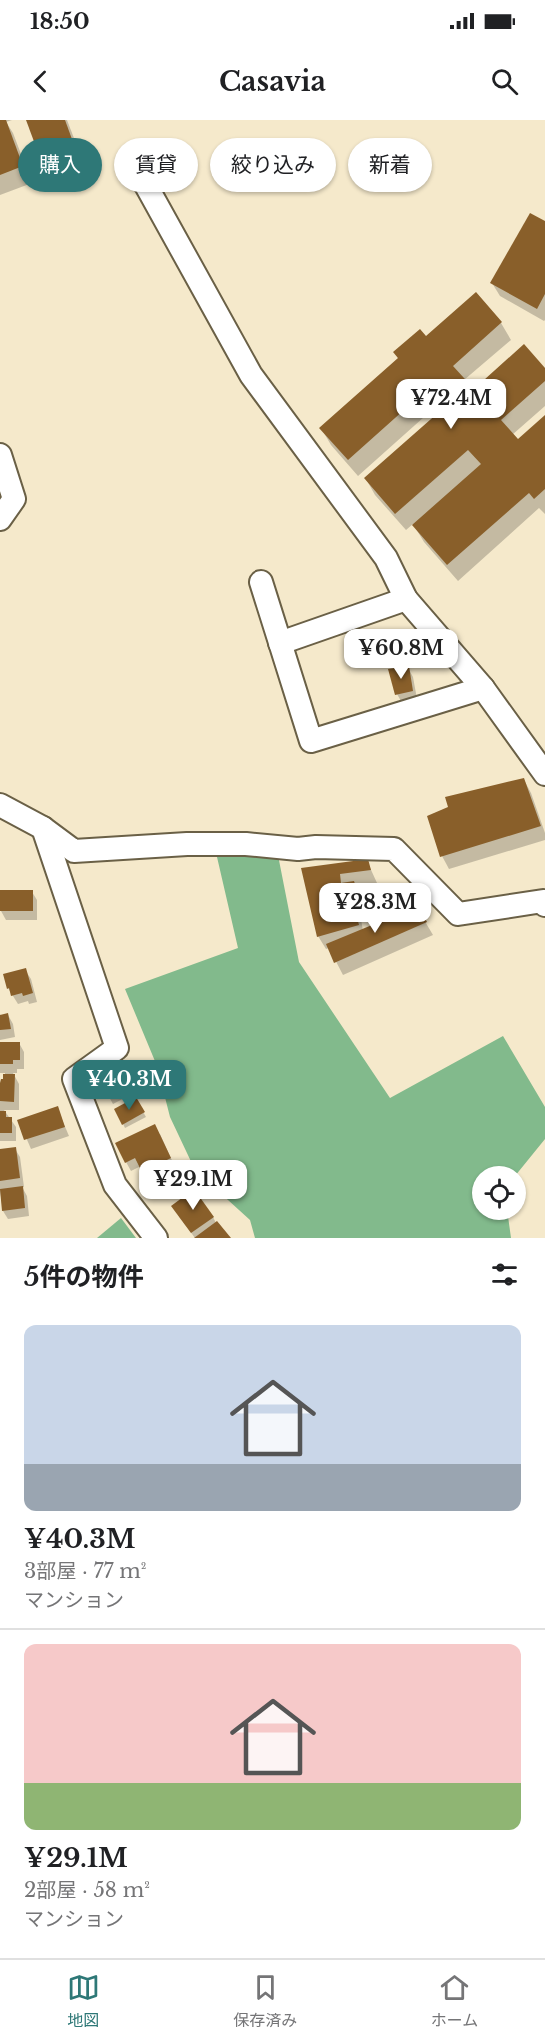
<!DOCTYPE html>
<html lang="ja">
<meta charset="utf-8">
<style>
:root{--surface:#fff;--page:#f2f2f2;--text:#202124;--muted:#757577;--line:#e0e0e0;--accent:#2e7877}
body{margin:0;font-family:"Libre Baskerville","Noto Sans JP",serif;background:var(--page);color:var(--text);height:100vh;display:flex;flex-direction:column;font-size:22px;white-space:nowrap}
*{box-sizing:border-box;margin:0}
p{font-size:20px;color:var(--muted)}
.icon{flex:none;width:33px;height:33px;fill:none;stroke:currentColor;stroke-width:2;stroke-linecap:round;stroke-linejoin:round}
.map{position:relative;height:1118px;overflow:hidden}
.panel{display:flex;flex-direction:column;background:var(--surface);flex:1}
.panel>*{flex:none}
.top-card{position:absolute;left:18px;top:18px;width:510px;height:54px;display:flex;gap:12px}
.controls{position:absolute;left:472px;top:1046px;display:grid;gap:12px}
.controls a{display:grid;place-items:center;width:54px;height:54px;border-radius:50%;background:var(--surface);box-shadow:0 2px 4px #0004;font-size:30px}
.price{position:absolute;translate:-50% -51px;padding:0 14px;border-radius:12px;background:#fff;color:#222;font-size:20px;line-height:39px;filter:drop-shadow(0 2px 3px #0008)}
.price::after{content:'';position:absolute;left:50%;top:36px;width:18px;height:14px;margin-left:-9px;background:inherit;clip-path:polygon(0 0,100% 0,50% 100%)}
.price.current{background:var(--accent);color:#fff}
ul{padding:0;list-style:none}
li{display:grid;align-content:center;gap:12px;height:318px;padding:0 24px}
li+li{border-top:2px solid var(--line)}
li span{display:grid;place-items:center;height:186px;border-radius:12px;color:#555}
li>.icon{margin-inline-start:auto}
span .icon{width:108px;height:108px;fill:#fffc;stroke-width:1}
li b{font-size:26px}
h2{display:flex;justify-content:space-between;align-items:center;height:72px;padding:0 24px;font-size:26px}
.chip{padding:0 21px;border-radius:27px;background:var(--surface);box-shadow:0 2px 4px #0004;font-size:21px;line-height:54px}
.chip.current{background:var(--accent);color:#fff}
.status{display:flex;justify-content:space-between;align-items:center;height:42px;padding:0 30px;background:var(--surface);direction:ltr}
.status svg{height:16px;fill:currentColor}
header{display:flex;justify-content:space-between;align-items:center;height:78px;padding:0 24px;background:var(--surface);font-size:27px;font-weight:700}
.tabs{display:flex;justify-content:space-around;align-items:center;height:84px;border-top:2px solid var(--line);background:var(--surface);font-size:16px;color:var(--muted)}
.tabs a{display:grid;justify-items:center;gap:3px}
.tabs .current{color:var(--accent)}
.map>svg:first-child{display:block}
.forest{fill:#82ba8c}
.shadow{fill:#0003}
.building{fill:#895f2a}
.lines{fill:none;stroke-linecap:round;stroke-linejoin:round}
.minor-casing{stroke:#6a6046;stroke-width:26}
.minor{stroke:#fff;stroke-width:22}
</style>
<div class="status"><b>18:50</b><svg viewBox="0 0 49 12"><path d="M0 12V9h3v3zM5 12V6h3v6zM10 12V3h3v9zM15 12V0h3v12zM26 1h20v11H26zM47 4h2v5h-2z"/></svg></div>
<header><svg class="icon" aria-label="back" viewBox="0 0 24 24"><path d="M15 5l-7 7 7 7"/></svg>Casavia<svg class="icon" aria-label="search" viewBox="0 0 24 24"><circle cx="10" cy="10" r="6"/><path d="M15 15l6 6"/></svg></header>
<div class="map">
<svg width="545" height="1118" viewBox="0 0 545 1118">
<rect width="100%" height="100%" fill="#f5e9cb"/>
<g class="forest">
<path d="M 214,724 L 276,725 L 299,842 L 390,978 L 503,916 L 545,987 L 545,1019 L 515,1056 L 483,1056 L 483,1089 L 507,1089 L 511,1118 L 255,1118 L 250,1100 L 195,1050 L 170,997 L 157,946 L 125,869 L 238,828 Z"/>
<path d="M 121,1098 L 136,1118 L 97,1118 Z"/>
</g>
<g class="shadow">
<path d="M 0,0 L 12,0 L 6,2 L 13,13 L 32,63 L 0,75 Z"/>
<path d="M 27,0 L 67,0 L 82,39 L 50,51 L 40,35 Z"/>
<path d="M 545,103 L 545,200 L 544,201 L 500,176 L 492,163 Z"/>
<path d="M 476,174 L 501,203 L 511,220 L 464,260 L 474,271 L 545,250 L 545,286 L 512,315 L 517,321 L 545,297 L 545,394 L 539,388 L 458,461 L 424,422 L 413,404 L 406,410 L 375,375 L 366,359 L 438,295 L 433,289 L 358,356 L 331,325 L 321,308 L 399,240 L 395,233 L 426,218 Z"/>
<path d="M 408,548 L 413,557 L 417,579 L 402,583 L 397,574 Z"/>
<path d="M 524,660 L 531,673 L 545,713 L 545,720 L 449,749 L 442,736 Z"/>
<path d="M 367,741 L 377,763 L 355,766 L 371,796 L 361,799 L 363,811 L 417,788 L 433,815 L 343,855 L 329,828 L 326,829 L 318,816 L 303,749 Z"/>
<path d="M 1,772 L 32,772 L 37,780 L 37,800 L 6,800 L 1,791 Z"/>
<path d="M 25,850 L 31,859 L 37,882 L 29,884 L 28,881 L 18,884 L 8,868 Z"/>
<path d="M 0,894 L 1,896 L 8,895 L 13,904 L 15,917 L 0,920 Z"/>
<path d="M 0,923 L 19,923 L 24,932 L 24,949 L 17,949 L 17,953 L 13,953 L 19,964 L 19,990 L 4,990 L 16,1007 L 16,1021 L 0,1021 L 0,964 L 5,960 L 5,953 L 0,953 Z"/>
<path d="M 121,940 L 138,971 L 113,984 L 108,975 L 101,979 L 89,957 Z"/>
<path d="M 136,979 L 146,997 L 125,1008 L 116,989 Z"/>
<path d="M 57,988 L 69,1016 L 31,1029 L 19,1001 Z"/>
<path d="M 160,1014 L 175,1047 L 148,1060 L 141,1046 L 131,1051 L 126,1042 Z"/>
<path d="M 15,1029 L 20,1037 L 24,1067 L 22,1067 L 27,1076 L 29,1096 L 8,1099 L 3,1091 L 0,1070 L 0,1031 Z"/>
<path d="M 178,1095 L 213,1097 L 216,1103 L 195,1118 Z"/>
</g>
<g class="building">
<path d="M 0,0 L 6,0 L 23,46 L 0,55 Z"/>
<path d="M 26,0 L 65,0 L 73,22 L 39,35 Z"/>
<path d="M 530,93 L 545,101 L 545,174 L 537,189 L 490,163 Z"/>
<path d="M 476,172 L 502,202 L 453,246 L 474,269 L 524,224 L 545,248 L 545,261 L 501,300 L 518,319 L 545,295 L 545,369 L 534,379 L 529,373 L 447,445 L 412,405 L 481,344 L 468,330 L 395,394 L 364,358 L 439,292 L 423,273 L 348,340 L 319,308 L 398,238 L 393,232 L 420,209 L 426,216 Z"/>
<path d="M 409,546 L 413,571 L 395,575 L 388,549 Z"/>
<path d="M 524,658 L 541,706 L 440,737 L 427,696 L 448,687 L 445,677 Z"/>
<path d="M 368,739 L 371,750 L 340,754 L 341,763 L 354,761 L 359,776 L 363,775 L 365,783 L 354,786 L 359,805 L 317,817 L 301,748 Z"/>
<rect x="0" y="770" width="33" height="21"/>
<path d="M 418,786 L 427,802 L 334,843 L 326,824 Z"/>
<path d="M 26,848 L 33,873 L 23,876 L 22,873 L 11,876 L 9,868 L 7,869 L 3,854 Z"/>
<path d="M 8,893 L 11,909 L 0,910 L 0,895 Z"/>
<path d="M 0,922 L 20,922 L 20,940 L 13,940 L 13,944 L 0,944 Z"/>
<path d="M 122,938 L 134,962 L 107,976 L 102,967 L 95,971 L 87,957 Z"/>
<path d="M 3,954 L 15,954 L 14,982 L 0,981 L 0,963 L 1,959 L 3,959 Z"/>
<path d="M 136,977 L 145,992 L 122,1005 L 114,989 Z"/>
<path d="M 58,986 L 65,1007 L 24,1020 L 17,1000 Z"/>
<path d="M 0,991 L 6,991 L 6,997 L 12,997 L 12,1013 L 0,1013 Z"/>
<path d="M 155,1004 L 171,1038 L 142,1052 L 135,1038 L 125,1043 L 115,1023 Z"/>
<path d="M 16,1027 L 20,1058 L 0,1061 L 0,1029 Z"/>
<path d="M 23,1066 L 25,1088 L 2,1091 L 0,1069 Z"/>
<path d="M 194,1069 L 214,1097 L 191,1113 L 171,1086 Z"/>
<path d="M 217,1101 L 231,1118 L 194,1118 Z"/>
</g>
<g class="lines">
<g class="minor-casing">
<g id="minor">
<path d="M 132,40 L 251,255 L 386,438 L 406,479 L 483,568 L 545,654"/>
<path d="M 0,335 L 14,379 L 0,399"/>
<path d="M 261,462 L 311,621 L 483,568"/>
<path d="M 280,523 L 406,479"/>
<path d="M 0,685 L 43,708 L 74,731 L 187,724 L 246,724 L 298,729 L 316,727 L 394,729 L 458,794 L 543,781 L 545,785"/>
<path d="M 43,708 L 117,928 L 74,959 L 115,1065 L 156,1118"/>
</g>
</g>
<use href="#minor" class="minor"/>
</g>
</svg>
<div class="controls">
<a><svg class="icon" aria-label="locate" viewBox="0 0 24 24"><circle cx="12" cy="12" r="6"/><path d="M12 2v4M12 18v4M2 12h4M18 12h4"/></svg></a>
</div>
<b class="price" style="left:451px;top:310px">¥72.4M</b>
<b class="price" style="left:401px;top:560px">¥60.8M</b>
<b class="price" style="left:375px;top:814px">¥28.3M</b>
<b class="price current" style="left:129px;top:991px">¥40.3M</b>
<b class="price" style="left:193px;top:1091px">¥29.1M</b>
<div class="top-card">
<a class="chip current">購入</a>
<a class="chip">賃貸</a>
<a class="chip">絞り込み</a>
<a class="chip">新着</a>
</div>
</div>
<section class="panel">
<h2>5件の物件<svg class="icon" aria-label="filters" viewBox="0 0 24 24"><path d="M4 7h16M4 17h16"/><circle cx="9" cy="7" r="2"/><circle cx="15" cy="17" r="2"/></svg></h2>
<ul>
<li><span style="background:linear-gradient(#c9d6e8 75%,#9aa5b1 0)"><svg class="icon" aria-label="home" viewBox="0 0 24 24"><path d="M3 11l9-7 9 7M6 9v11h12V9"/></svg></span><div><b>¥40.3M</b><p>3部屋 · 77 m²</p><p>マンション</p></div></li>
<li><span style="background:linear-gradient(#f6c9c9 75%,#8fb573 0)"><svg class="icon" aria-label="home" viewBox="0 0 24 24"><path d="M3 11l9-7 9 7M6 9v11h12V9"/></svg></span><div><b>¥29.1M</b><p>2部屋 · 58 m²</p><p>マンション</p></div></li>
</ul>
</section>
<nav class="tabs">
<a class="current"><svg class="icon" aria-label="map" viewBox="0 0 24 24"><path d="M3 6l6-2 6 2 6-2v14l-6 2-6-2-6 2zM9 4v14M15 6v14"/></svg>地図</a>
<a><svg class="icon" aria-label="saved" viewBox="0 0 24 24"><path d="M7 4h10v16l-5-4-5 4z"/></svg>保存済み</a>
<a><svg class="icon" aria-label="home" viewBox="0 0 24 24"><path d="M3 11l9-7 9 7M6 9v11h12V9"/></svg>ホーム</a>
</nav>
